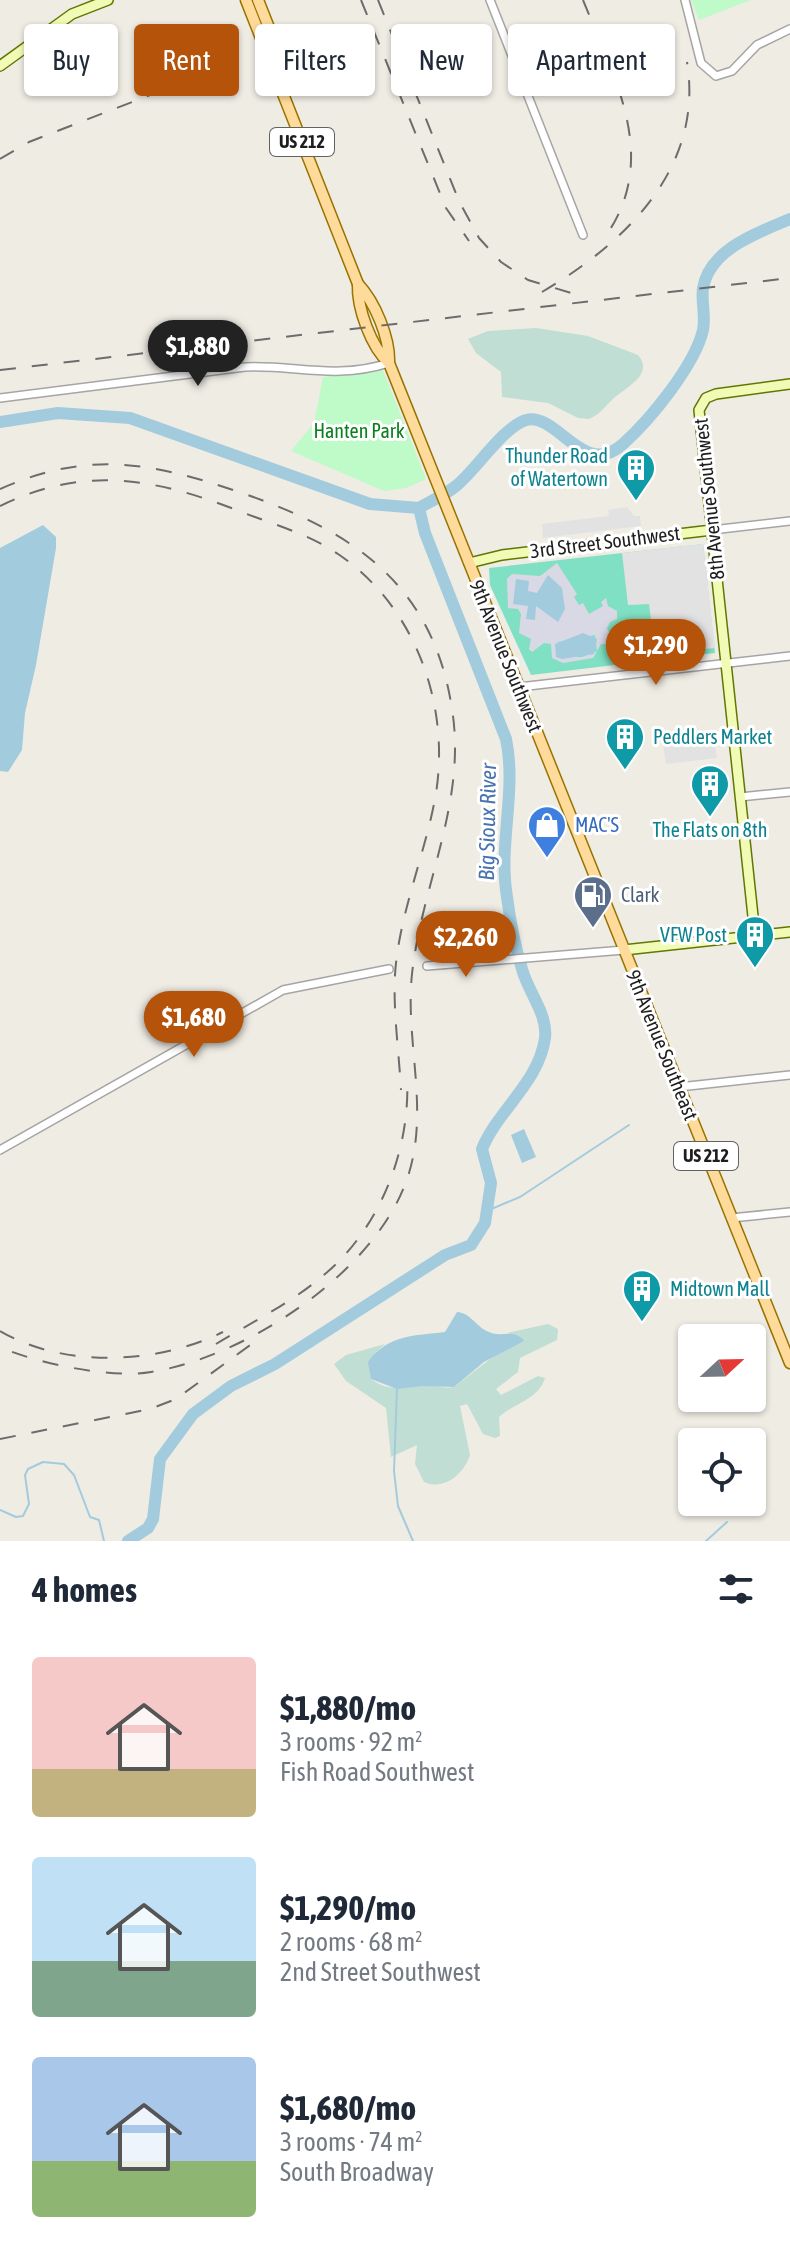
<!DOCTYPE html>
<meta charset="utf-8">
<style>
:root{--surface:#fff;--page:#f6f6f7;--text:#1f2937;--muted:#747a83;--accent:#b45309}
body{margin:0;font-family:"Asap Condensed",sans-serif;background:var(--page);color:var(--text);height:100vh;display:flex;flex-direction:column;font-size:30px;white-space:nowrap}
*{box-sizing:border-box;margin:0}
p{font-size:26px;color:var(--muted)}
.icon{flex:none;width:44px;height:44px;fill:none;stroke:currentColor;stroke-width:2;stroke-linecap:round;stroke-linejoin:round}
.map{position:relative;height:1541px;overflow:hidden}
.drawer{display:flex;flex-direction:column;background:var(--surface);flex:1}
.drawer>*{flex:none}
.guide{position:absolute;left:24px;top:24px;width:742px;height:72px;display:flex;gap:16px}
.needle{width:52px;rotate:68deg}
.controls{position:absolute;left:678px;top:1324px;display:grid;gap:16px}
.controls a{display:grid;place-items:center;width:88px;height:88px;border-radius:8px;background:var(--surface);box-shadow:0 2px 6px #0004;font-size:40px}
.price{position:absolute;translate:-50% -68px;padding:0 18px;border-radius:28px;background:var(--accent);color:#fff;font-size:26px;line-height:52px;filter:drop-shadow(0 2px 4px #0008)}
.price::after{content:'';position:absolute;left:50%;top:48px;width:24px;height:18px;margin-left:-12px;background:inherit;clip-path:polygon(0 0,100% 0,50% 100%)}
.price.active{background:#222;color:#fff}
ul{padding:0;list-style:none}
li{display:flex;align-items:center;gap:24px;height:200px;padding:0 32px}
li span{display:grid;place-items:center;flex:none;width:224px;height:160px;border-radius:8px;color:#555}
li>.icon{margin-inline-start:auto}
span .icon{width:96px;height:96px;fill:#fffc;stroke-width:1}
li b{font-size:34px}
h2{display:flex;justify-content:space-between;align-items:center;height:96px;padding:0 32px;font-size:34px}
.pill{padding:0 28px;border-radius:8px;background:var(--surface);box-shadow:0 2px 6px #0004;font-size:28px;line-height:72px}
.pill.active{background:var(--accent);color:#fff}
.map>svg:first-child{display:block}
.wetland{fill:#c0ded3}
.park{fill:#bffac9}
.pitch{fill:#80e0c3}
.parking{fill:#e2e2e2}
.plaza{fill:#d9d8e5;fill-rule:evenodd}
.water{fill:#a3cbde}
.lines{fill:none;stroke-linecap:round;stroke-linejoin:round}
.stream{stroke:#a3cbde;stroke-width:2}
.river{stroke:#a3cbde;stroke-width:12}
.street-casing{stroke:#a5a5a5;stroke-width:10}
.secondary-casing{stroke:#617702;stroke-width:12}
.primary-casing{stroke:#987300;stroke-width:13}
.street{stroke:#fff;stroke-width:7}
.secondary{stroke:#f1fbb6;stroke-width:9}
.primary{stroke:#fedb9a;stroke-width:10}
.rail{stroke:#6c6c6c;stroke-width:2;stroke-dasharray:16 16;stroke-linecap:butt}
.labels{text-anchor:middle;stroke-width:6;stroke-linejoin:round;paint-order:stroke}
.shield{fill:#fff;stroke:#626262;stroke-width:2}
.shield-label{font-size:18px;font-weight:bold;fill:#1e1e1e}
.park-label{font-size:20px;fill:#097f1d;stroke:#fff}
.culture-label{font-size:20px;fill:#0d838f;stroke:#fff;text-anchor:end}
.street-label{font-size:20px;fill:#1e1e1e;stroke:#fff}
.shop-label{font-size:20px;fill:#366cbe;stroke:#fff;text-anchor:start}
.service-label{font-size:20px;fill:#4e5e75;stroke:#fff;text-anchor:start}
.water-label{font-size:22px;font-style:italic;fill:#4873b0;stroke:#fff}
</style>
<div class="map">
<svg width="790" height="1541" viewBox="0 0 790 1541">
<rect width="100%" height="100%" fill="#efece4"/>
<g class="wetland">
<path d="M 536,328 L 588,336 L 638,355 C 655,374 625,388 614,398 C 605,406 601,414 589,419 L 578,418 L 548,403 L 502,397 L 501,372 L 476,353 L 468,339 L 488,331 Z"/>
<path d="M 548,1324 L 558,1329 L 557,1340 L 520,1358 L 518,1372 L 496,1389 L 501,1395 L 538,1376 L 545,1378 C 539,1399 513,1404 499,1417 L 500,1436 L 495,1438 L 483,1434 L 467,1404 L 460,1406 L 470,1455 C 464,1474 444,1491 424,1482 L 415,1464 L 417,1445 L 391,1457 L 386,1408 L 346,1381 L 334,1364 L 346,1355 L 385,1344 L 375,1353 L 371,1379 C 391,1394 405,1385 428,1385 C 437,1386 444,1389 454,1387 L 520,1336 L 507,1333 Z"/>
</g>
<g class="park">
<path d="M 691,0 L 751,0 L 699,20 Z"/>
<path d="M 383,370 L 426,479 L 406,488 L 384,491 L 291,451 L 314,423 L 323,377 Z"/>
</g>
<path class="pitch" d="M 703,544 L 715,653 L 531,675 L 490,585 L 489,568 Z"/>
<g class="parking">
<path d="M 627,507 L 634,516 L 640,516 L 641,526 L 543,538 L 542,524 L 609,516 L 608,510 Z"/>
<path d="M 703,544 L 715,648 L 655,654 L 649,604 L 628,605 L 622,553 Z"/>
<path d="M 714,738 L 717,758 L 666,764 L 663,744 Z"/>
</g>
<path class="plaza" d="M 557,563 L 577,594 L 574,597 L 579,605 L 583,603 L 589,614 L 603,606 L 601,602 L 606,598 L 608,606 L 617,611 L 617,619 L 610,622 L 607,628 L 615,648 L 607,649 L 605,644 L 601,644 L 593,658 L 563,663 L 552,658 L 551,644 L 544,643 L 532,652 L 529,649 L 531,639 L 519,633 L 521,614 L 518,609 L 508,608 L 507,579 L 512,574 L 540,576 ZM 595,635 L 597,651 L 582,657 L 556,657 L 558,642 Z"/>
<g class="water">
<path d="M 43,525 L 56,537 L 56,548 L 36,665 L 25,713 L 22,750 L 8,772 L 0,771 L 0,548 Z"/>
<path d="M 548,575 L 562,588 L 565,609 L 558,622 L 536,606 L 535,620 L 526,619 L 528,606 L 513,604 L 516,579 L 529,581 L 528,591 L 537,593 Z"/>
<path d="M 583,633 L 597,639 L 594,654 L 562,659 L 556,657 L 555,644 Z"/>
<path d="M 524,1129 L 536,1157 L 522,1163 L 511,1135 Z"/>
<path d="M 457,1312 C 471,1313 476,1327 489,1332 C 501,1338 515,1328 524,1341 L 484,1362 L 454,1387 L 422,1386 L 397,1389 L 371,1379 L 368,1362 C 388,1334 415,1336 445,1332 Z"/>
</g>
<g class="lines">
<g class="stream">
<path d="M 489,1210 L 520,1197 L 629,1125"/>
<path d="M 397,1389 L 394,1471 L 398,1506 L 413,1541"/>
<path d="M 0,1510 L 16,1517 L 23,1516 L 29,1504 L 25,1475 L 28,1469 L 43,1462 L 64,1464 L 74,1475 L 90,1517 L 99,1520 L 104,1541"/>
<path d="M 706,1541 L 727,1522"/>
</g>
<g class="river">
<path d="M 0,422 L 58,413 L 130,418 L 370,504 L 419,508"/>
<path d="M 419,508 C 431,501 445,495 456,486 C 476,470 503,427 526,420 C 558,412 583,480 623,444 C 650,420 695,365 703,330 C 706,316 701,302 703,288 C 710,249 757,233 790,219"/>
<path d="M 128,1541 L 148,1528 L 153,1519 L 160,1459 L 193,1414 L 231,1386 L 275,1364 L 445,1255 L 471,1245 L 485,1223 L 491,1183 L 482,1149 C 498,1110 539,1082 545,1038 C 548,1014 528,992 522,969 C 515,946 510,921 507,897 C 498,843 517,792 506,739 L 425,533 L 419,508"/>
</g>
<g class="street-casing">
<g id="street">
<path d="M 490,0 L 583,235"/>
<path d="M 685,0 L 701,63 L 716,76 L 732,71 L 757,45 L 790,29"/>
<path d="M 0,398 L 245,367 C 298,365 334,380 389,363"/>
<path d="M 712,530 L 790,521"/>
<path d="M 519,687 L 790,656"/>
<path d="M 740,797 L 790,792"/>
<path d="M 427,966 L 624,950"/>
<path d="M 679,1087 L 790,1075"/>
<path d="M 0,1150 L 283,990 L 389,969"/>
<path d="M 731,1218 L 790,1212"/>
</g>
</g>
<g class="secondary-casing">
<g id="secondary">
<path d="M 0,66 L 72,14 L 108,0"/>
<path d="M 469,563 L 502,555 L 712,530"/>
<path d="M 755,935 L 699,410 L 706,398 L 716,394 L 790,384"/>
<path d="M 624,950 L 790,932"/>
</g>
</g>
<g class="primary-casing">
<g id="primary">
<path d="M 246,0 L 358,284 C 375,302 390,338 389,363 L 790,1363"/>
<path d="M 258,0 L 275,43 L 274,65"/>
<path d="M 358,284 C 357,308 371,347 389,363"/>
</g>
</g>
<use href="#street" class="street"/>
<use href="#secondary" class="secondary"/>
<use href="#primary" class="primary"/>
<g class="rail">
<path d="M 361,0 L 446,208 L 469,241"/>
<path d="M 378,0 L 459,201 L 479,238 L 501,262 L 528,280 L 581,296"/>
<path d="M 583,0 C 614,78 661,158 605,237"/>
<path d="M 0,159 L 29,142 L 230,64"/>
<path d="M 542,292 C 627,242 704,167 687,62"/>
<path d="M 0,370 L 790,278"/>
<path d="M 0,489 C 88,450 151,462 239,492 C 351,530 433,583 452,709 C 467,802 422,883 412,974 C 405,1041 429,1107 409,1173 C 380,1270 247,1357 151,1372 C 111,1379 36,1363 0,1347"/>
<path d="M 0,506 C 84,465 155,478 239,511 C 272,524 309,534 338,554 C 418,608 453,712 434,804 C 423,859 398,920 395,975 C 393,1012 399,1052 401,1090"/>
<path d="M 0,1331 C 65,1369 158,1364 223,1332"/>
<path d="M 216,1344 C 252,1322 293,1302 325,1274 C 381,1227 411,1148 407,1076"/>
<path d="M 0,1439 L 150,1409 L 176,1399 L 253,1343"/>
</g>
</g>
<defs>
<g id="building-pin" transform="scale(2)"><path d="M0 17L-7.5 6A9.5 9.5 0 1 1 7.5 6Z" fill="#0f9aa8" stroke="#fff"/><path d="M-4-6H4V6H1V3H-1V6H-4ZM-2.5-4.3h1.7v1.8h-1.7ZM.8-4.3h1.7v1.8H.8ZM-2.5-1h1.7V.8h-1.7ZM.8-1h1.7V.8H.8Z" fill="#fff"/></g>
<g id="shop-pin" transform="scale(2)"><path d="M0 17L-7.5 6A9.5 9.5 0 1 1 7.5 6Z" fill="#3f7fe0" stroke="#fff"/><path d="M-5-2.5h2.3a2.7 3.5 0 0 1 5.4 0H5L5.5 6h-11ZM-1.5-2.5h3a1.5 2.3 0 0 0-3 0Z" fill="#fff"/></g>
<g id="fuel-pin" transform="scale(2)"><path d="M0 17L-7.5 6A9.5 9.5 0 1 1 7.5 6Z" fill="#5c6f8a" stroke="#fff"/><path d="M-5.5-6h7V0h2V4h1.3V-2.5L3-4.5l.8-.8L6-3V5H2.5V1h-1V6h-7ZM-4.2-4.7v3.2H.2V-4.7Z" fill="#fff"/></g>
</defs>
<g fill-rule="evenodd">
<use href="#building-pin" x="636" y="468"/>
<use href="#building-pin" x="625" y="737"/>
<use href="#building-pin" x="710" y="784"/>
<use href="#shop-pin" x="547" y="825"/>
<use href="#fuel-pin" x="593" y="895"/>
<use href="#building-pin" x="755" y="935"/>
<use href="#building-pin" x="642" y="1289"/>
</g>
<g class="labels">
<g class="shield">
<rect x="270" y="128" width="64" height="28" rx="6"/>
<rect x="674" y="1142" width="64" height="28" rx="6"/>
</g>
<g class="shield-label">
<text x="302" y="148">US 212</text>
<text x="706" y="1162">US 212</text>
</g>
<g class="park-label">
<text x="359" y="438">Hanten Park</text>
</g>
<g class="culture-label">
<text x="608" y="463">Thunder Road<tspan x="608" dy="23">of Watertown</tspan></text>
<text x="653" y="744" text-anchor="start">Peddlers Market</text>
<text x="710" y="837" text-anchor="middle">The Flats on 8th</text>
<text x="727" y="942">VFW Post</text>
<text x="670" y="1296" text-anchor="start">Midtown Mall</text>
</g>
<g class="street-label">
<text transform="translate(709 499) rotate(-96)" y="7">8th Avenue Southwest</text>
<text transform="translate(605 542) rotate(-7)" y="7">3rd Street Southwest</text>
<text transform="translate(506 656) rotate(68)" y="7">9th Avenue Southwest</text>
<text transform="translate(662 1045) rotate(68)" y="7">9th Avenue Southeast</text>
</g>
<g class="shop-label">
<text x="575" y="832">MAC'S</text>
</g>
<g class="service-label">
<text x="621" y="902">Clark</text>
</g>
<g class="water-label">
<text transform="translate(487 822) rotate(-89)" y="8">Big Sioux River</text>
</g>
</g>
</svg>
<div class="controls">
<a><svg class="needle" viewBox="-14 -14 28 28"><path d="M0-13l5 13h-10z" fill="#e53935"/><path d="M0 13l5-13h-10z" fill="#747a83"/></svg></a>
<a><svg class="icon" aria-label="locate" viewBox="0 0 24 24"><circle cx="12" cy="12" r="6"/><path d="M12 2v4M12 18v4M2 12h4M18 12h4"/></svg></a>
</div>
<b class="price active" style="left:198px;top:388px">$1,880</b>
<b class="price" style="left:656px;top:687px">$1,290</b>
<b class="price" style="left:466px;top:979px">$2,260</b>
<b class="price" style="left:194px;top:1059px">$1,680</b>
<div class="guide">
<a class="pill">Buy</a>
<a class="pill active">Rent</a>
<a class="pill">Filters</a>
<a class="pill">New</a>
<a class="pill">Apartment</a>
</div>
</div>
<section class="drawer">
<h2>4 homes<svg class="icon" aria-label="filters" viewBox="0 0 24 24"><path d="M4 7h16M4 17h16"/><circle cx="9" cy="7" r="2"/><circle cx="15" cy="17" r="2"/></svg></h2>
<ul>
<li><span style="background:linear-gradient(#f6c9c9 70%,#c2b280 0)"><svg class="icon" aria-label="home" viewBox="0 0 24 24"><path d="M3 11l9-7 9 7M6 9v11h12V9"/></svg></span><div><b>$1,880/mo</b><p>3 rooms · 92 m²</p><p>Fish Road Southwest</p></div></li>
<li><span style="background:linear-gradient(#bfe0f5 65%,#7fa58c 0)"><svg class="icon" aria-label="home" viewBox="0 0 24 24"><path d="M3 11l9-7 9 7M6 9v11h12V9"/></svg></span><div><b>$1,290/mo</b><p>2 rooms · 68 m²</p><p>2nd Street Southwest</p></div></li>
<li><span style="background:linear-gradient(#a9c7e8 65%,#8fb573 0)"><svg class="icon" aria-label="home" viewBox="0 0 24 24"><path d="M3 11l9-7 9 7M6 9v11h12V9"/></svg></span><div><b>$1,680/mo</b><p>3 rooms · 74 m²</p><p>South Broadway</p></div></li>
</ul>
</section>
